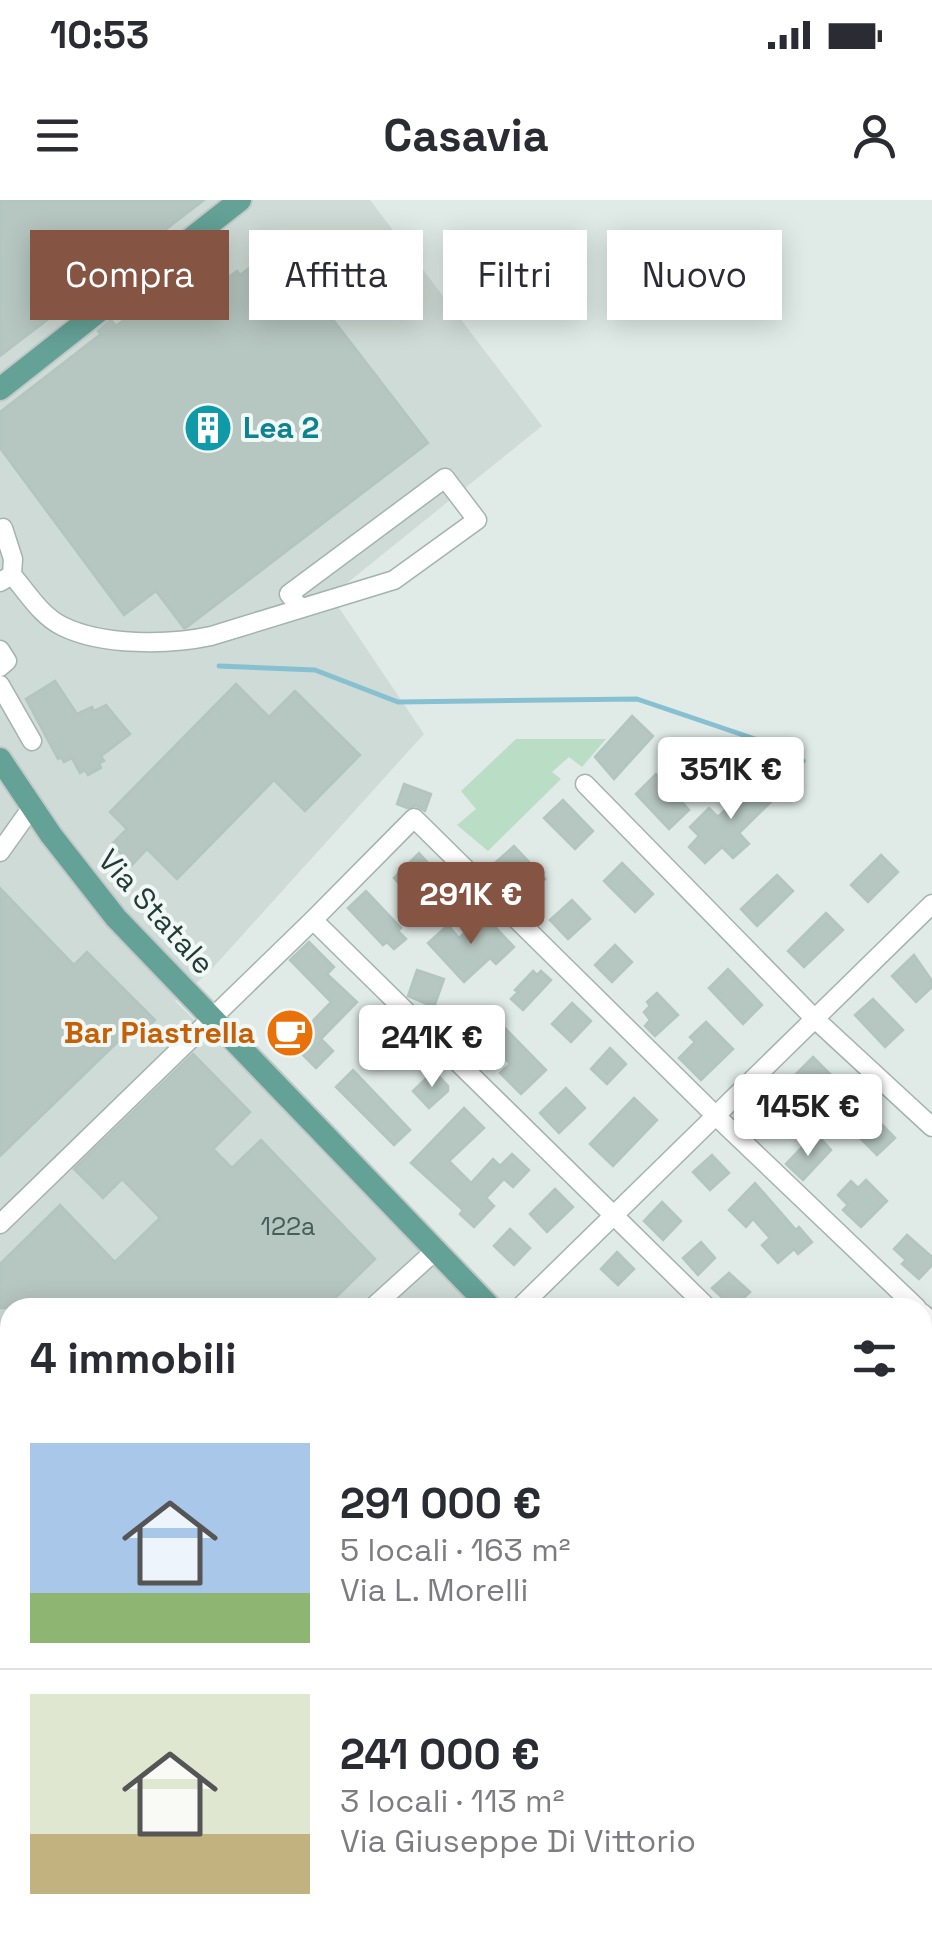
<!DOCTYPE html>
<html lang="it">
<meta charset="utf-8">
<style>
:root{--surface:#fff;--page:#f2f2f3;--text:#2b2b33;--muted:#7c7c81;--line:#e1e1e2;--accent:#855443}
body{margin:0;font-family:"Space Grotesk",sans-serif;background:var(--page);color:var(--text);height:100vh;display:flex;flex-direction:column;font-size:38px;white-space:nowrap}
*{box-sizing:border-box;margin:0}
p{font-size:32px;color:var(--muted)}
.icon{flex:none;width:55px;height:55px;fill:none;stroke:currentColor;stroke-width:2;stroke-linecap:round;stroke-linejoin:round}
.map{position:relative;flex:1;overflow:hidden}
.drawer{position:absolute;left:0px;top:1098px;width:932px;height:642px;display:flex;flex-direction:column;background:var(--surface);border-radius:30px 30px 0 0;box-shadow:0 5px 25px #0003}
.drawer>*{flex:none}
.hud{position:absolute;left:30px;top:30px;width:872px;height:90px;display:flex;gap:20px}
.price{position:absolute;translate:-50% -85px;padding:0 22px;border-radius:10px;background:#fff;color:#222;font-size:32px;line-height:65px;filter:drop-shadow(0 2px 5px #0008)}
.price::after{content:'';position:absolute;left:50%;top:60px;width:30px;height:22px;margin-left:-15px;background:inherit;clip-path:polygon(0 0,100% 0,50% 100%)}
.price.on{background:var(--accent);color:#fff}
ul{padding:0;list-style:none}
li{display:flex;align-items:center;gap:30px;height:250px;padding:0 30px}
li+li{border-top:2px solid var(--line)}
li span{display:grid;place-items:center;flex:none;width:280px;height:200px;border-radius:0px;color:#555}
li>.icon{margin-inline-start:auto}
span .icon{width:120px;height:120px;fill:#fffc;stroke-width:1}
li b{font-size:42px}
h2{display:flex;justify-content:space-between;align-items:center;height:120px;padding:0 30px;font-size:42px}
.pill{padding:0 35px;border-radius:0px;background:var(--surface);box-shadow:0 5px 25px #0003;font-size:35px;line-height:90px}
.pill.on{background:var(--accent);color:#fff}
.status{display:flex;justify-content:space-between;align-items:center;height:70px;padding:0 50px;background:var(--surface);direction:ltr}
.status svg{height:28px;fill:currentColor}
header{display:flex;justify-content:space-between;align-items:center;height:130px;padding:0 30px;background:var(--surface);font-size:45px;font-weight:600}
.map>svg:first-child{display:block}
.built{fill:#cfdbd6}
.green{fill:#b9ddc5}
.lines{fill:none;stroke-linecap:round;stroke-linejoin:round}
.stream{stroke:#87c1d1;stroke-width:5}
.building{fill:#b6c6c0;stroke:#b3c5bf;stroke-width:2.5}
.minor-casing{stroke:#a3b3ae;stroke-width:21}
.major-casing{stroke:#c1c8c7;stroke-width:26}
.minor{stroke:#fff;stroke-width:18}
.major{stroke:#64a196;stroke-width:22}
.labels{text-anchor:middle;stroke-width:8;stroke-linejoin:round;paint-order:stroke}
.number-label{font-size:25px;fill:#465e58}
.culture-label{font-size:30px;font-weight:bold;fill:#0d838f;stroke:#f1f8f5;text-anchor:start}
.street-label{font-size:30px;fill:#213c36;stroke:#f1f8f5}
.food-label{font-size:30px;font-weight:bold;fill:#c56008;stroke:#f1f8f5;text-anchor:end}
</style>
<div class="status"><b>10:53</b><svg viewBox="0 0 49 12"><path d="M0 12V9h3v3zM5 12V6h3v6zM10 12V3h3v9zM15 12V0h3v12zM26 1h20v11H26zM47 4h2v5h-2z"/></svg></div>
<header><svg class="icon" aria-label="menu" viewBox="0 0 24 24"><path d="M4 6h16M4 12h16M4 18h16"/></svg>Casavia<svg class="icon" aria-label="person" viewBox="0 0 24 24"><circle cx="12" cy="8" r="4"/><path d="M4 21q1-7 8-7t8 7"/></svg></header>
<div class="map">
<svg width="932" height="1739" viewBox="0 0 932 1739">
<rect width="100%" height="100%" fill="#e0ebe7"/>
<g class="built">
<path d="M 0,0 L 370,0 L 542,226 L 331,396 L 424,534 L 209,772 L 175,801 L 486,1107 L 10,1108 L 10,1604 L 0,1604 Z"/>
<path d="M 923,1538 L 932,1547 L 932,1739 L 265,1739 L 256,1730 L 922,1730 Z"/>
</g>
<path class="green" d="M 516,539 L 606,539 L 582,567 L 569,557 L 552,572 L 561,579 L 488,651 L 457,625 L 476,609 L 461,591 Z"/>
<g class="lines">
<g class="stream">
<path d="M 219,466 L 315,470 L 398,502 L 637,499 L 761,541 L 803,561"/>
<path d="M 0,1628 L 10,1625"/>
</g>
</g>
<g class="building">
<path d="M 0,0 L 204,0 L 0,156 Z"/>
<path d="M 277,47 L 428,243 L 187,427 L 184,428 L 156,391 L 124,415 L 0,248 L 0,212 L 101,134 L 98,131 L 111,120 L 116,126 L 184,74 L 196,90 L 203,84 L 205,87 L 222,75 L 226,79 L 237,71 L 240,75 Z"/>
<path d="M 55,481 L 77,514 L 92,507 L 94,511 L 106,505 L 130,534 L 101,556 L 104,561 L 99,563 L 101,568 L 88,575 L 85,570 L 80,573 L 72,558 L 64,562 L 61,557 L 58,559 L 26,499 Z"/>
<path d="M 236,484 L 269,517 L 295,491 L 360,555 L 305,611 L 274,580 L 177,679 L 147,649 L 132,665 L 112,644 L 127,629 L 110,612 Z"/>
<path d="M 632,516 L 653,536 L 614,579 L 595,557 Z"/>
<path d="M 656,574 L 689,610 L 669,629 L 636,594 Z"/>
<path d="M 760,575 L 779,594 L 739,633 L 749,644 L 733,658 L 722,647 L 705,663 L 689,647 L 699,636 L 690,627 L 709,608 L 718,617 Z"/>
<path d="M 404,584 L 431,594 L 425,611 L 416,606 L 407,608 L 397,604 Z"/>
<path d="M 563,600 L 593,631 L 575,649 L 544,618 Z"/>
<path d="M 514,646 L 545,679 L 528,696 L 496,662 Z"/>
<path d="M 419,653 L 436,672 L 410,695 L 394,678 Z"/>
<path d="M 881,655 L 898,672 L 868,702 L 851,685 Z"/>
<path d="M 622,663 L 653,694 L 635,712 L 604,681 Z"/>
<path d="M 777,675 L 793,691 L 757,726 L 741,709 Z"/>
<path d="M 0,688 L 74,765 L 87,752 L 155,820 L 142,833 L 135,825 L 0,956 Z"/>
<path d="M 366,691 L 401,728 L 398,731 L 406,739 L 394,749 L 387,742 L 383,745 L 348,708 Z"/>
<path d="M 572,700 L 590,719 L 568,739 L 550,720 Z"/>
<path d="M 826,713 L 843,730 L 804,767 L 788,751 Z"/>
<path d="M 484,715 L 514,747 L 496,764 L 490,758 L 464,782 L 428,743 L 448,725 L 459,738 Z"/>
<path d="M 309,742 L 334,767 L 327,774 L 357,802 L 321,839 L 333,851 L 316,868 L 282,834 L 299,817 L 308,826 L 331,802 L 290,760 Z"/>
<path d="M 615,745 L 632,762 L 612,782 L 595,765 Z"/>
<path d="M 914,755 L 932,781 L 932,787 L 916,802 L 892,776 Z"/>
<path d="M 728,769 L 762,805 L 743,824 L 709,788 Z"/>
<path d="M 417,770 L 444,779 L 434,807 L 408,796 Z"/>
<path d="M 533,771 L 537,775 L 541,771 L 551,780 L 523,810 L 511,799 L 518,792 L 515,790 Z"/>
<path d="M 657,793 L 678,815 L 655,836 L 645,826 L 650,820 L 644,812 L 650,806 L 647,802 Z"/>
<path d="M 873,799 L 903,830 L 885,847 L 855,815 Z"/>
<path d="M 572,803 L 591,821 L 571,842 L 552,824 Z"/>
<path d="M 706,822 L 733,849 L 701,880 L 679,858 L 695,842 L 690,837 Z"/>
<path d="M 500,823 L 546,870 L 521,894 L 500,873 L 510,864 L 485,837 Z"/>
<path d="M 610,848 L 626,864 L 607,884 L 591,869 Z"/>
<path d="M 193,854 L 250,912 L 213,949 L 232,968 L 261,940 L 375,1059 L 325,1108 L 0,1108 L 0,1064 L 60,1005 L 115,1062 L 160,1018 L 122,979 L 103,998 L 74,969 Z"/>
<path d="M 813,857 L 839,883 L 821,901 L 795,875 Z"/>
<path d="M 353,870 L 410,930 L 394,945 L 336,887 Z"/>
<path d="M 434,871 L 448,886 L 448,891 L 429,908 L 413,891 Z"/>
<path d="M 566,888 L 585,908 L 559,933 L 540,913 Z"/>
<path d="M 777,896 L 793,913 L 771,935 L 758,922 L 771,910 L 767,906 Z"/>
<path d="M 634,898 L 657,920 L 613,966 L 590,944 Z"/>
<path d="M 464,908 L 484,928 L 449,961 L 471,983 L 493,959 L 500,966 L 512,954 L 529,970 L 513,987 L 504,979 L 486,998 L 494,1006 L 474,1027 L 460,1014 L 463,1010 L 411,963 Z"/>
<path d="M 868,910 L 895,938 L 877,955 L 850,928 Z"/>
<path d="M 822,940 L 831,950 L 803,980 L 786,964 L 804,945 L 810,951 Z"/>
<path d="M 712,955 L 729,973 L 710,990 L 693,972 Z"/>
<path d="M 866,980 L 887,1001 L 861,1027 L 843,1010 L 848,1005 L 838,995 L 851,981 L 858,988 Z"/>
<path d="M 755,983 L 796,1030 L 799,1027 L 812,1042 L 798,1054 L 794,1049 L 778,1063 L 762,1045 L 770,1038 L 753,1019 L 746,1027 L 729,1010 Z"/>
<path d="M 555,989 L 573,1007 L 547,1032 L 530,1014 Z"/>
<path d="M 662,1002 L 681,1021 L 663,1040 L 644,1021 Z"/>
<path d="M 510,1029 L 530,1048 L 514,1065 L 494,1046 Z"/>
<path d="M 907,1035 L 932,1057 L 932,1065 L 919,1079 L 902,1064 L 906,1060 L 894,1049 Z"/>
<path d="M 701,1042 L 715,1058 L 698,1075 L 683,1058 Z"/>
<path d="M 617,1052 L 634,1069 L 618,1085 L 601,1069 Z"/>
<path d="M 729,1073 L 750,1092 L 733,1108 L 712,1088 Z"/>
</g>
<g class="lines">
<g class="minor-casing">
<g id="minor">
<path d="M 3,328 L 13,359 L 12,375"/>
<path d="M 0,382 L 12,375 C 27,392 41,416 62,426 C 102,446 169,445 211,436 L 394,380 L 477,320 L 445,278 L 289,394 L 300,408"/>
<path d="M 0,450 L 7,461 L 0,467"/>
<path d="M 0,485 L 32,541"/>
<path d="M 585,584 L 815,819 L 932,927"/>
<path d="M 0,652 L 32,607"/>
<path d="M 313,720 L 708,1108"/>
<path d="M 0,1024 L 313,720 L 414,618 L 716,916 L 917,1108"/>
<path d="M 372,1108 L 436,1050"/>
<path d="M 519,1108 L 932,704"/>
<path d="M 922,1113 L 932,1122"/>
<path d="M 922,1314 L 932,1322"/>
<path d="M 922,1440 L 932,1431"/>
</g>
</g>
<g class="major-casing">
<g id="major">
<path d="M 0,189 L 240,0"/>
<path d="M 0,559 L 51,635 L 116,718 L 491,1108"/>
<path d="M 922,1546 L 932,1555"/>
</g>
</g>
<use href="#minor" class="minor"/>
<use href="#major" class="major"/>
</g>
<defs>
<g id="building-disc" transform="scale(2.5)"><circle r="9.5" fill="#0f9aa8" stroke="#f1f8f5"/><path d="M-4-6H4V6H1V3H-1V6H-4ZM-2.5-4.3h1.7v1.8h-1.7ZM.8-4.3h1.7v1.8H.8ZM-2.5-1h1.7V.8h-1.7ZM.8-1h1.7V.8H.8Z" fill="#fff"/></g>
<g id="cafe-disc" transform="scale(2.5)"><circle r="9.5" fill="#e8710a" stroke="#f1f8f5"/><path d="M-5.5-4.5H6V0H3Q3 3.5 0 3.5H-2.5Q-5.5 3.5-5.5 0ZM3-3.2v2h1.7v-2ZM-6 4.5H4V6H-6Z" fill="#fff"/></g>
</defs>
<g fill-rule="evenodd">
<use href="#building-disc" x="208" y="228"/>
<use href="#cafe-disc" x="290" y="833"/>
</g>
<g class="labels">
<g class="number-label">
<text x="288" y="1035">122a</text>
</g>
<g class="culture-label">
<text x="243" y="238">Lea 2</text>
</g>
<g class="street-label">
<text transform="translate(156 712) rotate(48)" y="10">Via Statale</text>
</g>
<g class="food-label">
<text x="255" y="843">Bar Piastrella</text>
</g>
</g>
</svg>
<b class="price" style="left:731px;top:622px">351K €</b>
<b class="price on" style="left:471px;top:747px">291K €</b>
<b class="price" style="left:432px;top:890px">241K €</b>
<b class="price" style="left:808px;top:959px">145K €</b>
<div class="hud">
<a class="pill on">Compra</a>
<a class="pill">Affitta</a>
<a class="pill">Filtri</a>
<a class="pill">Nuovo</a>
</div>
<section class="drawer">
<h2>4 immobili<svg class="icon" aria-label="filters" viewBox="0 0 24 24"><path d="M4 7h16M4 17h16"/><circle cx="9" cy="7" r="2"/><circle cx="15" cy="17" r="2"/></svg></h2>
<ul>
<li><span style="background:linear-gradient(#a9c7e8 75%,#8fb573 0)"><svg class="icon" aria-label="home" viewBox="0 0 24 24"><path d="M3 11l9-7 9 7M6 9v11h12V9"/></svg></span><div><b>291 000 €</b><p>5 locali · 163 m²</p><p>Via L. Morelli</p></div></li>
<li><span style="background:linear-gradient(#dfe7d0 70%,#c2b280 0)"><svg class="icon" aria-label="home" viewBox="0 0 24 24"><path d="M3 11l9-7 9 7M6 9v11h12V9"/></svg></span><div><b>241 000 €</b><p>3 locali · 113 m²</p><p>Via Giuseppe Di Vittorio</p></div></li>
</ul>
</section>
</div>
